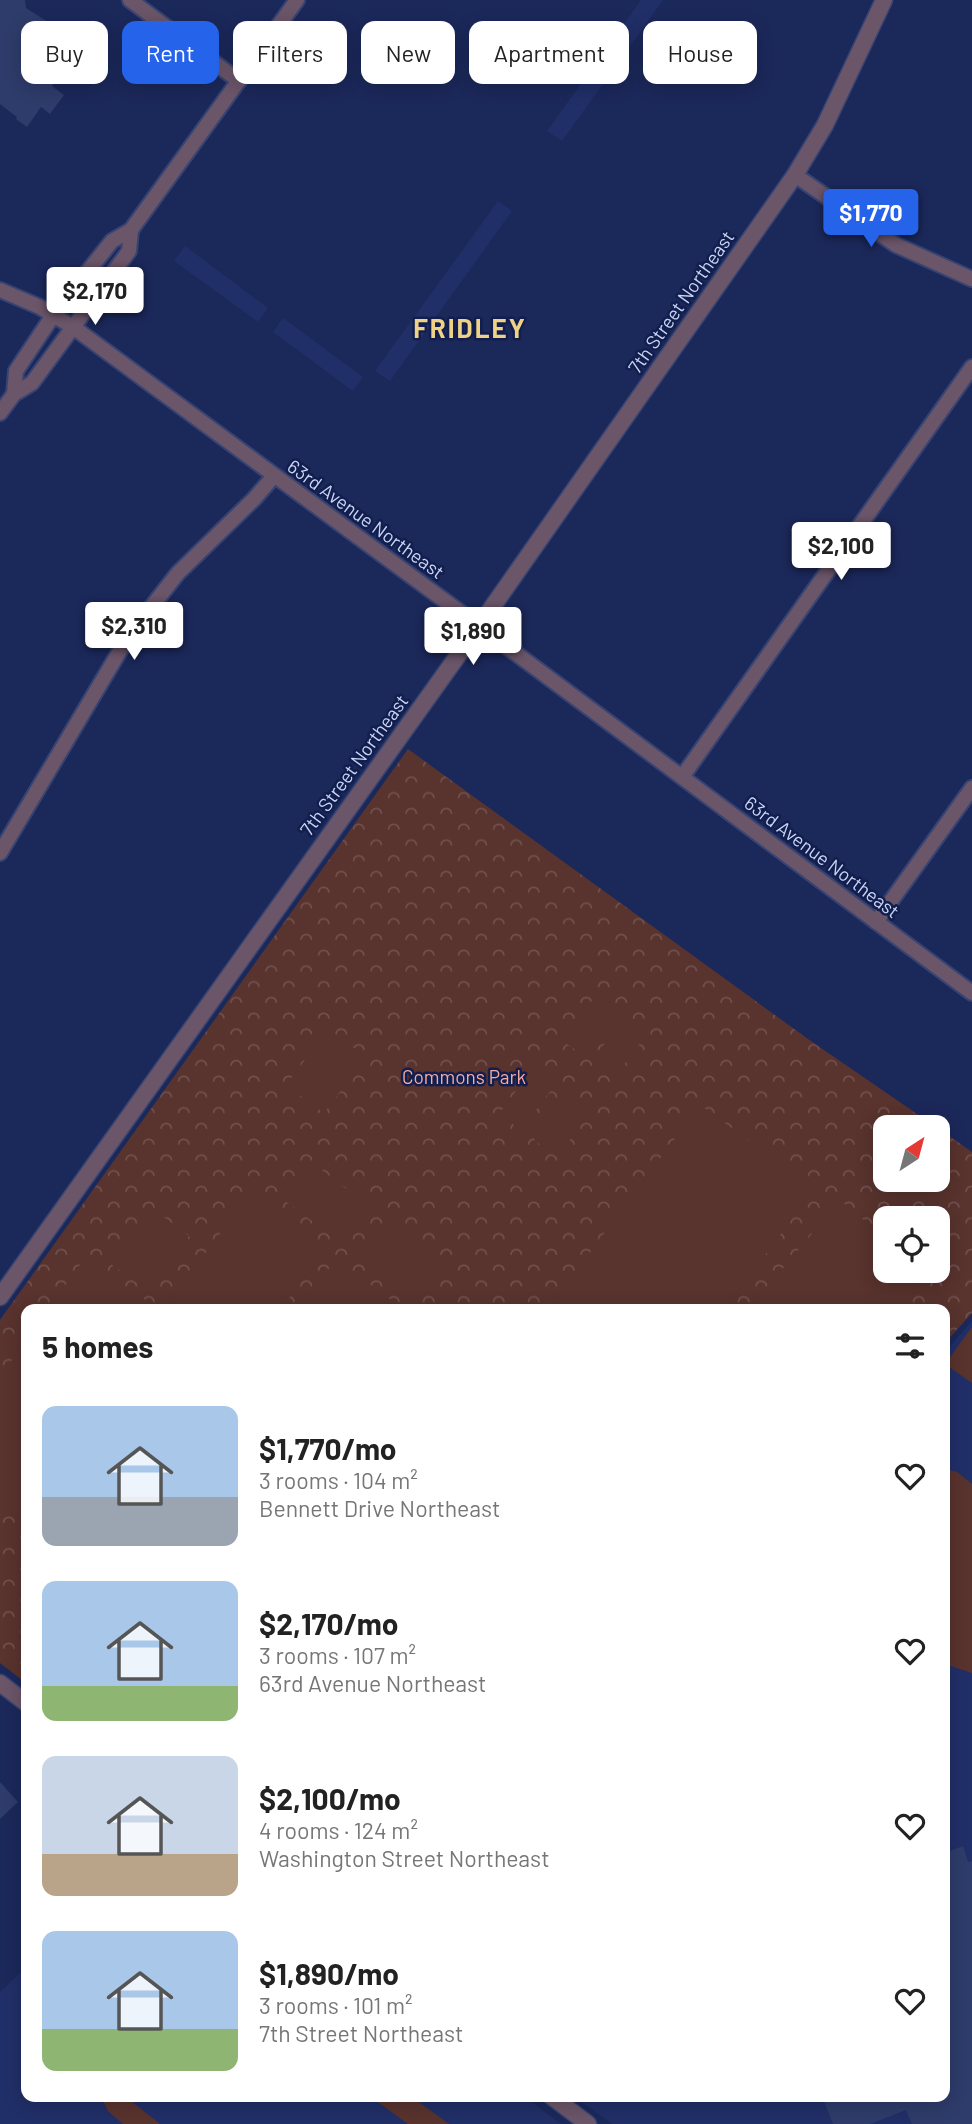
<!DOCTYPE html>
<meta charset="utf-8">
<style>
:root{--surface:#fff;--page:#f2f2f2;--text:#222;--muted:#767676;--accent:#2563eb}
body{margin:0;font-family:Barlow,sans-serif;background:var(--page);color:var(--text);height:100vh;display:flex;flex-direction:column;font-size:26px;white-space:nowrap}
*{box-sizing:border-box;margin:0}
p{font-size:23px;color:var(--muted)}
.icon{flex:none;width:38px;height:38px;fill:none;stroke:currentColor;stroke-width:2;stroke-linecap:round;stroke-linejoin:round}
.map{position:relative;flex:1;overflow:hidden}
.side{position:absolute;left:21px;top:1304px;width:929px;height:798px;display:flex;flex-direction:column;background:var(--surface);border-radius:14px;box-shadow:0 4px 18px #0003}
.side>*{flex:none}
.banner{position:absolute;left:21px;top:21px;width:931px;height:63px;display:flex;gap:14px}
.needle{width:46px;rotate:36deg}
.buttons{position:absolute;left:873px;top:1115px;display:grid;gap:14px}
.buttons a{display:grid;place-items:center;width:77px;height:77px;border-radius:14px;background:var(--surface);box-shadow:0 4px 18px #0003;font-size:35px}
.price{position:absolute;translate:-50% -60px;padding:0 16px;border-radius:7px;background:#fff;color:#222;font-size:23px;line-height:46px;filter:drop-shadow(0 2px 4px #0008)}
.price::after{content:'';position:absolute;left:50%;top:42px;width:21px;height:16px;margin-left:-10px;background:inherit;clip-path:polygon(0 0,100% 0,50% 100%)}
.price.current{background:var(--accent);color:#fff}
ul{padding:0;list-style:none}
li{display:flex;align-items:center;gap:21px;height:175px;padding:0 21px}
li span{display:grid;place-items:center;flex:none;width:196px;height:140px;border-radius:14px;color:#555}
li>.icon{margin-inline-start:auto}
span .icon{width:84px;height:84px;fill:#fffc;stroke-width:1}
li b{font-size:30px}
h2{display:flex;justify-content:space-between;align-items:center;height:84px;padding:0 21px;font-size:30px}
.pill{padding:0 24px;border-radius:14px;background:var(--surface);box-shadow:0 4px 18px #0003;font-size:24px;line-height:63px}
.pill.current{background:var(--accent);color:#fff}
.map>svg:first-child{display:block}
.built{fill:#212f68}
.forest{fill:url(#forest-crowns);fill-rule:evenodd}
.garden{fill:#59332e}
.building{fill:#2e3c6b}
.lines{fill:none;stroke-linecap:round;stroke-linejoin:round}
.minor-casing{stroke:#374473;stroke-width:18}
.tertiary-casing{stroke:#374473;stroke-width:19}
.minor{stroke:#6b5569;stroke-width:14}
.tertiary{stroke:#6b5569;stroke-width:16}
.labels{text-anchor:middle;stroke-width:5;stroke-linejoin:round;paint-order:stroke}
.street-label{font-size:19px;fill:#c9d5f4;stroke:#121e4e}
.park-label{font-size:19px;fill:#f5ab9f;stroke:#121e4e}
.district-label{font-size:26px;font-weight:bold;letter-spacing:2px;fill:#efd286;stroke:#121e4e}
</style>
<div class="map">
<svg width="972" height="2124" viewBox="0 0 972 2124">
<defs>
<pattern id="forest-crowns" width="20" height="18" patternUnits="userSpaceOnUse" patternTransform="scale(1.75)"><rect width="20" height="18" fill="#59332e"/><path d="M2 6a3 3 0 1 1 6 0M12 15a3 3 0 1 1 6 0" fill="none" stroke="#70504d"/></pattern>
</defs>
<rect width="100%" height="100%" fill="#1b285a"/>
<g class="built">
<path d="M 641,0 L 663,0 L 562,141 L 547,131 Z"/>
<path d="M 498,201 L 512,211 L 390,381 L 375,371 Z"/>
<path d="M 185,246 L 268,308 L 258,322 L 174,261 Z"/>
<path d="M 283,318 L 363,377 L 353,391 L 273,332 Z"/>
<path d="M 972,1321 L 972,2124 L 612,2124 L 575,2097 L 945,2096 L 945,1352 Z"/>
<path d="M 26,1967 L 26,2096 L 525,2097 L 561,2124 L 0,2124 L 0,1992 Z"/>
</g>
<path class="forest" d="M 408,749 L 808,1039 L 936,1127 L 886,1127 L 886,1180 L 938,1180 L 938,1128 L 972,1152 L 972,1313 L 945,1343 L 945,1309 L 26,1309 L 26,1683 L 0,1663 L 0,1320 ZM 886,1218 L 938,1218 L 938,1270 L 886,1270 Z"/>
<g class="garden">
<path d="M 593,999 L 615,1016 L 585,1057 L 562,1040 Z"/>
<path d="M 622,1021 L 644,1038 L 613,1079 L 591,1062 Z"/>
<path d="M 328,1029 L 366,1057 L 324,1113 L 286,1085 Z"/>
<path d="M 535,1066 L 557,1082 L 521,1130 L 499,1114 Z"/>
<path d="M 570,1092 L 593,1109 L 557,1157 L 534,1140 Z"/>
<path d="M 700,1105 L 814,1189 L 725,1309 L 548,1309 Z"/>
<path d="M 312,1163 L 368,1205 L 340,1242 L 284,1200 Z"/>
<path d="M 249,1195 L 324,1251 L 281,1309 L 172,1309 L 167,1305 Z"/>
<path d="M 840,1200 L 885,1238 L 886,1270 L 924,1271 L 929,1275 L 900,1309 L 749,1309 Z"/>
<path d="M 154,1210 L 189,1236 L 148,1291 L 112,1265 Z"/>
<path d="M 391,1222 L 447,1265 L 419,1301 L 363,1259 Z"/>
<path d="M 85,1258 L 158,1309 L 48,1309 Z"/>
<path d="M 336,1259 L 403,1309 L 299,1309 Z"/>
<path d="M 972,1327 L 972,1383 L 945,1364 Z"/>
<path d="M 26,1340 L 26,1525 L 0,1505 L 0,1377 Z"/>
<path d="M 945,1469 L 957,1472 L 972,1484 L 972,1673 L 945,1664 Z"/>
<path d="M 101,2097 L 126,2097 L 160,2124 L 123,2124 L 108,2111 Z"/>
<path d="M 371,2097 L 412,2097 L 449,2124 L 408,2124 Z"/>
</g>
<g class="building">
<path d="M 0,0 L 25,0 L 26,8 L 48,22 L 37,38 L 69,61 L 52,86 L 64,95 L 50,114 L 41,107 L 27,127 L 16,119 L 17,117 L 0,104 Z"/>
<path d="M 0,1782 L 18,1802 L 0,1819 Z"/>
<path d="M 963,1846 L 968,1862 L 972,1861 L 972,2124 L 912,2124 L 906,2110 L 870,2124 L 833,2124 L 822,2096 L 945,2096 L 945,1853 Z"/>
</g>
<g class="lines">
<g class="minor-casing">
<g id="minor">
<path d="M 130,0 L 239,81"/>
<path d="M 795,175 L 896,245 L 972,279"/>
<path d="M 0,290 L 40,307 L 73,327 L 479,626 L 972,993"/>
<path d="M 14,394 L 16,371 L 54,314 L 112,241 L 131,230 L 297,0"/>
<path d="M 0,413 L 14,394 L 32,383 L 129,251 L 131,230"/>
<path d="M 682,777 L 972,367"/>
<path d="M 0,853 L 121,649 L 149,610 L 178,573 L 254,499 L 274,476"/>
<path d="M 876,922 L 972,788"/>
</g>
</g>
<g class="tertiary-casing">
<g id="tertiary">
<path d="M 0,1297 L 479,626 L 795,175 L 825,125 L 884,0"/>
<path d="M 0,1683 L 26,1703"/>
<path d="M 551,2096 L 588,2124"/>
</g>
</g>
<use href="#minor" class="minor"/>
<use href="#tertiary" class="tertiary"/>
</g>
<g class="labels">
<g class="street-label">
<text transform="translate(681 302) rotate(-55)" y="7">7th Street Northeast</text>
<text transform="translate(366 519) rotate(36)" y="7">63rd Avenue Northeast</text>
<text transform="translate(354 765) rotate(-54)" y="7">7th Street Northeast</text>
<text transform="translate(822 857) rotate(37)" y="7">63rd Avenue Northeast</text>
</g>
<g class="park-label">
<text x="464" y="1084">Commons Park</text>
</g>
<g class="district-label">
<text x="470" y="338">FRIDLEY</text>
</g>
</g>
</svg>
<div class="buttons">
<a><svg class="needle" viewBox="-14 -14 28 28"><path d="M0-13l5 13h-10z" fill="#e53935"/><path d="M0 13l5-13h-10z" fill="#767676"/></svg></a>
<a><svg class="icon" aria-label="locate" viewBox="0 0 24 24"><circle cx="12" cy="12" r="6"/><path d="M12 2v4M12 18v4M2 12h4M18 12h4"/></svg></a>
</div>
<b class="price current" style="left:871px;top:249px">$1,770</b>
<b class="price" style="left:95px;top:327px">$2,170</b>
<b class="price" style="left:841px;top:582px">$2,100</b>
<b class="price" style="left:134px;top:662px">$2,310</b>
<b class="price" style="left:473px;top:667px">$1,890</b>
<div class="banner">
<a class="pill">Buy</a>
<a class="pill current">Rent</a>
<a class="pill">Filters</a>
<a class="pill">New</a>
<a class="pill">Apartment</a>
<a class="pill">House</a>
</div>
<section class="side">
<h2>5 homes<svg class="icon" aria-label="filters" viewBox="0 0 24 24"><path d="M4 7h16M4 17h16"/><circle cx="9" cy="7" r="2"/><circle cx="15" cy="17" r="2"/></svg></h2>
<ul>
<li><span style="background:linear-gradient(#a9c7e8 65%,#9aa5b1 0)"><svg class="icon" aria-label="home" viewBox="0 0 24 24"><path d="M3 11l9-7 9 7M6 9v11h12V9"/></svg></span><div><b>$1,770/mo</b><p>3 rooms · 104 m²</p><p>Bennett Drive Northeast</p></div><svg class="icon" aria-label="heart" viewBox="0 0 24 24"><path d="M12 20l-8-8c-3-5 5-10 8-4 3-6 11-1 8 4z"/></svg></li>
<li><span style="background:linear-gradient(#a9c7e8 75%,#8fb573 0)"><svg class="icon" aria-label="home" viewBox="0 0 24 24"><path d="M3 11l9-7 9 7M6 9v11h12V9"/></svg></span><div><b>$2,170/mo</b><p>3 rooms · 107 m²</p><p>63rd Avenue Northeast</p></div><svg class="icon" aria-label="heart" viewBox="0 0 24 24"><path d="M12 20l-8-8c-3-5 5-10 8-4 3-6 11-1 8 4z"/></svg></li>
<li><span style="background:linear-gradient(#c9d6e8 70%,#b9a48a 0)"><svg class="icon" aria-label="home" viewBox="0 0 24 24"><path d="M3 11l9-7 9 7M6 9v11h12V9"/></svg></span><div><b>$2,100/mo</b><p>4 rooms · 124 m²</p><p>Washington Street Northeast</p></div><svg class="icon" aria-label="heart" viewBox="0 0 24 24"><path d="M12 20l-8-8c-3-5 5-10 8-4 3-6 11-1 8 4z"/></svg></li>
<li><span style="background:linear-gradient(#a9c7e8 70%,#8fb573 0)"><svg class="icon" aria-label="home" viewBox="0 0 24 24"><path d="M3 11l9-7 9 7M6 9v11h12V9"/></svg></span><div><b>$1,890/mo</b><p>3 rooms · 101 m²</p><p>7th Street Northeast</p></div><svg class="icon" aria-label="heart" viewBox="0 0 24 24"><path d="M12 20l-8-8c-3-5 5-10 8-4 3-6 11-1 8 4z"/></svg></li>
</ul>
</section>
</div>
